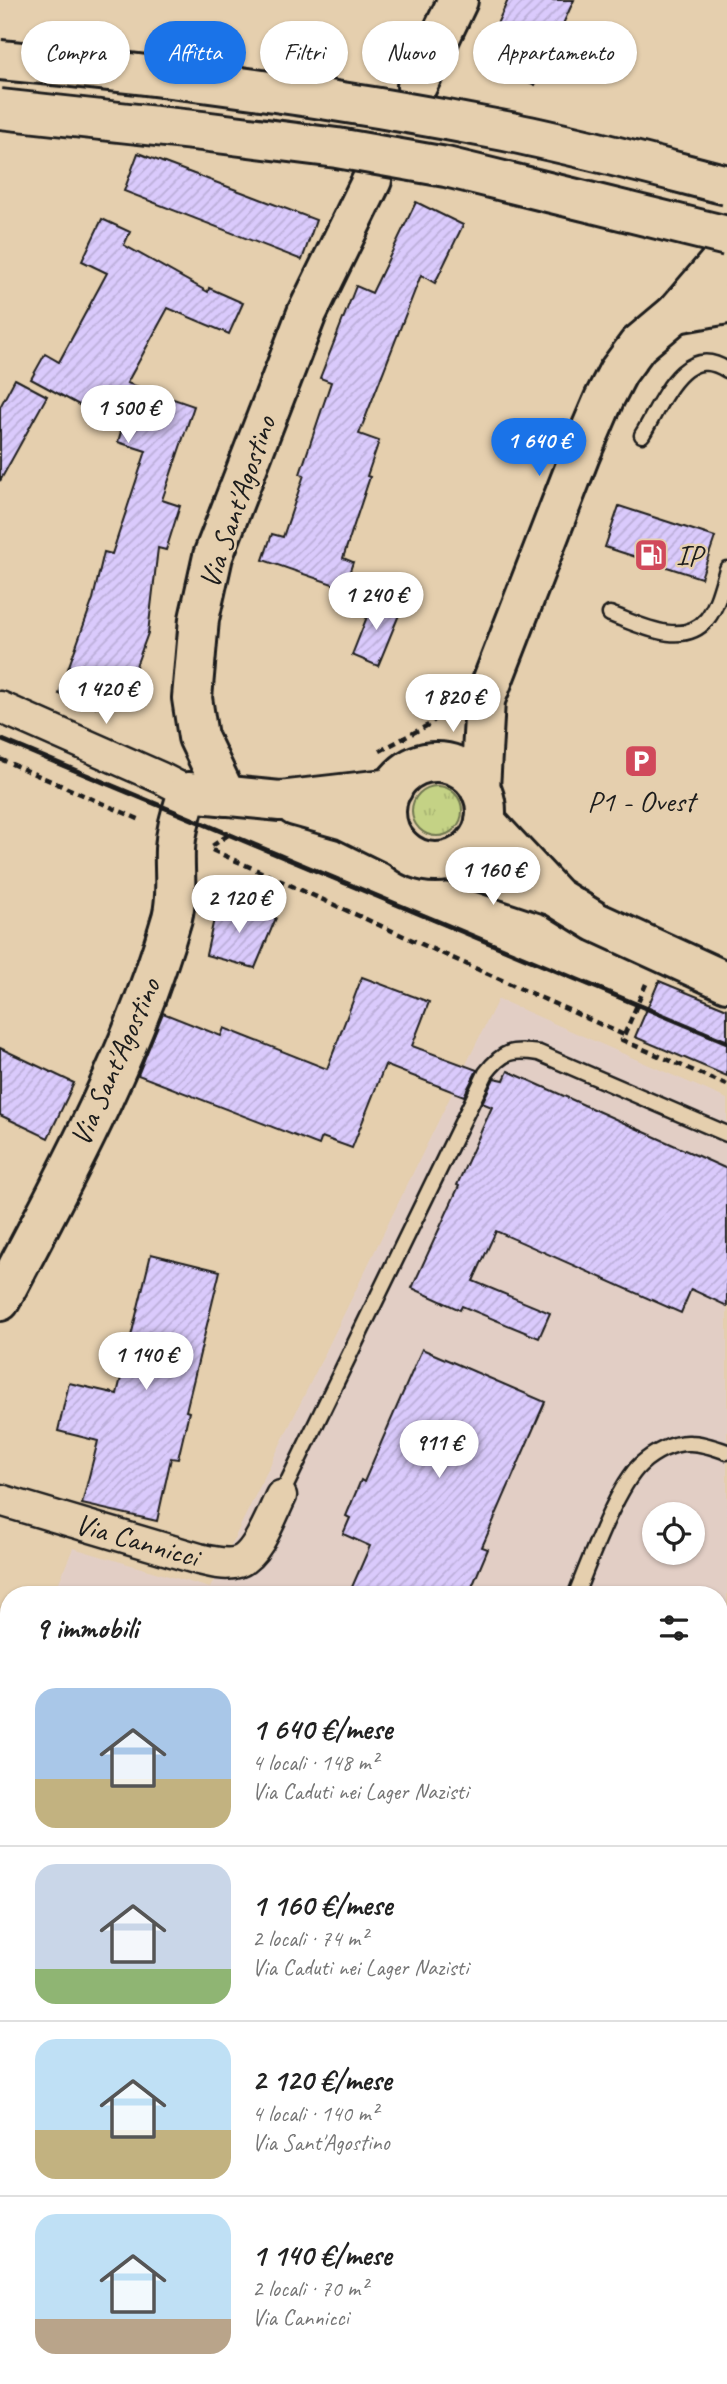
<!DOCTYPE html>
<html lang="it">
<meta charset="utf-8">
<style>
:root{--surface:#fff;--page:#f6f6f6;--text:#222;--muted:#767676;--line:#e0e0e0;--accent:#1a73e8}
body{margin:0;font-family:Caveat,sans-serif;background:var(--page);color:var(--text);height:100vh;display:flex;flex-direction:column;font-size:26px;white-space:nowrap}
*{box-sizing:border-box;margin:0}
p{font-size:23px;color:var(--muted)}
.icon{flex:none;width:38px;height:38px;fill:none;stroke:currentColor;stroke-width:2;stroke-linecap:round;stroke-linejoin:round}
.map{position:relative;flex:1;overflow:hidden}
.details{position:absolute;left:0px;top:1586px;width:728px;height:800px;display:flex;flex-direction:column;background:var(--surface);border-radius:28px 28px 0 0;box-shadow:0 2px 5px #0004}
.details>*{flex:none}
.hud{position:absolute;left:21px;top:21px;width:686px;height:63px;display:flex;gap:14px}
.buttons{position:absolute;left:642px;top:1502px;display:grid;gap:14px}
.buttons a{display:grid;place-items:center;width:63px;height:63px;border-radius:50%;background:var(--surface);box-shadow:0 2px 5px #0004;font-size:35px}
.price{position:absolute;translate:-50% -60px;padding:0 16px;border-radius:24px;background:#fff;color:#222;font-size:23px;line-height:46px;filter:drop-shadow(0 2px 4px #0008)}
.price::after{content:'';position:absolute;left:50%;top:42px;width:21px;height:16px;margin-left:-10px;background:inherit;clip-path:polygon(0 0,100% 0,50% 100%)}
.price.on{background:var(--accent);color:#fff}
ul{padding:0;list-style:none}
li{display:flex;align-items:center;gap:21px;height:175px;padding:0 35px}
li+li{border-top:2px solid var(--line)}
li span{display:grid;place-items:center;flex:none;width:196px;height:140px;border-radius:21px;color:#555}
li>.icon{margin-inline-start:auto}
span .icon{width:84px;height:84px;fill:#fffc;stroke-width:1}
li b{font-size:30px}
h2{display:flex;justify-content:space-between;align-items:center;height:84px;padding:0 35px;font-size:30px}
.chip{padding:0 24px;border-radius:32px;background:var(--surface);box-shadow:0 2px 5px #0004;font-size:24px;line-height:63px}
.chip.on{background:var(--accent);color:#fff}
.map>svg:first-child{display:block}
.built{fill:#e2cec5;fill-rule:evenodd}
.grass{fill:url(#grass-tufts);stroke:#707750;stroke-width:2}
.building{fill:url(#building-hatch);stroke:#1c1c1c;stroke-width:2}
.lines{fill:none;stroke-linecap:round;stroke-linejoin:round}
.lane-casing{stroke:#1c1c1c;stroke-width:19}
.street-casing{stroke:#1c1c1c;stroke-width:35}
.secondary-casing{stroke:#1c1c1c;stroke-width:44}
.path{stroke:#1c1c1c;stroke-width:4.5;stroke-dasharray:7 5;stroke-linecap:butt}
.lane{stroke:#e5cfae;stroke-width:14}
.street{stroke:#e5cfae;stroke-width:30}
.secondary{stroke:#e5cfae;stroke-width:38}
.rail{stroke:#1c1c1c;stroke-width:5}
.highway-bridge-casing{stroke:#1c1c1c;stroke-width:44;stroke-linecap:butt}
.highway-bridge{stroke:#e5cfae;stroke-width:38}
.labels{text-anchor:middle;stroke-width:5;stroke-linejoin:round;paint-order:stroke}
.street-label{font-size:30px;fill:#1c1c1c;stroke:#e5cfae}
.poi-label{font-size:30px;fill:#1c1c1c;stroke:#e5cfae;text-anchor:start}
</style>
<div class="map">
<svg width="727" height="2384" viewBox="0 0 727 2384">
<defs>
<pattern id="grass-tufts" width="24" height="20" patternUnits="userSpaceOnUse" patternTransform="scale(1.75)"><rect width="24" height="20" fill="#c4d285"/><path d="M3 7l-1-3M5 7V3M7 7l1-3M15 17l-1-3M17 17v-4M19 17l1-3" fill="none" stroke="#a8b472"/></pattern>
<pattern id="building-hatch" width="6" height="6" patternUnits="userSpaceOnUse" patternTransform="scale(1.75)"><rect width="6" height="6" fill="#dacafc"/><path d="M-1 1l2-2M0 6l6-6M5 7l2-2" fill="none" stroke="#baadd7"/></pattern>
</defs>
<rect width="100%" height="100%" fill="#e5cfae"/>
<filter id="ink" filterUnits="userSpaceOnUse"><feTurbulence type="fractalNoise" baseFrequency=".0143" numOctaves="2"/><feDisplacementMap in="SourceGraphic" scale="14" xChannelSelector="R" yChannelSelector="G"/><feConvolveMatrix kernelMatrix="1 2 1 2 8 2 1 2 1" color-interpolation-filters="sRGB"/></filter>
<g filter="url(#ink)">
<path class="built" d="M 498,999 L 727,1099 L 727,2384 L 0,2384 L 0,1719 L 9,1699 L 9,2376 L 719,2376 L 719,1594 L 54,1594 L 73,1548 L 210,1588 ZM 654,1514 L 693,1514 L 693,1552 L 654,1552 Z"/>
<circle class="grass" cx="437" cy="811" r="25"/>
<g class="building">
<path d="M 508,0 L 574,0 L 535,85 L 492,65 L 497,56 L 485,50 Z"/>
<path d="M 138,153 L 316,220 L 302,260 L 124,191 Z"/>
<path d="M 416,202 L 463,225 L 435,283 L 421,275 L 359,434 L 379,441 L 367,476 L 370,477 L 343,558 L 353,562 L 344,588 L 263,560 L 272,534 L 283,537 L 304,475 L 300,474 L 331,382 L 320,378 L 356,286 L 372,293 Z"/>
<path d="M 102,219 L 130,232 L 124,245 L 208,292 L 209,288 L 243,303 L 229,334 L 168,308 L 127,383 L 194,406 L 162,500 L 180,506 L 166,550 L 158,548 L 148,633 L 121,707 L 98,699 L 95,707 L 59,694 L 93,599 L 104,552 L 112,554 L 146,451 L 118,442 L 122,428 L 31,379 L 45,354 L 59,362 L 107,273 L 82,261 Z"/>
<path d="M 15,379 L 47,396 L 0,481 L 0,407 Z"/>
<path d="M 619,506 L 715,537 L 701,578 L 605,547 Z"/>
<path d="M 374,599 L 401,610 L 378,666 L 352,655 Z"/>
<path d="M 218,901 L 276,918 L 255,968 L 206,955 Z"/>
<path d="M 362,977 L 429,1002 L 412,1046 L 477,1070 L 464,1096 L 385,1065 L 352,1148 L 322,1137 L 319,1145 L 138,1075 L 163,1013 L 221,1036 L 224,1028 L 327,1069 Z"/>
<path d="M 659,981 L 727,1009 L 727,1076 L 635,1037 Z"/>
<path d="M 0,1048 L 74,1083 L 48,1138 L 0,1115 Z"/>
<path d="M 508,1071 L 727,1169 L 727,1306 L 691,1289 L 681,1313 L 496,1231 L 473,1281 L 550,1313 L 539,1338 L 462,1306 L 460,1310 L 412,1288 L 459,1186 L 457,1185 L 492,1107 L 482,1103 L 494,1078 L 504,1080 Z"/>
<path d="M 151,1254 L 220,1271 L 186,1411 L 189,1412 L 178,1459 L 171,1458 L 157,1521 L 82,1504 L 98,1441 L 58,1431 L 69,1383 L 117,1394 Z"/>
<path d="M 422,1349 L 545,1402 L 482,1547 L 488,1549 L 469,1594 L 349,1594 L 370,1546 L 343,1534 L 350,1518 L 346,1516 L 361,1480 L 364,1482 Z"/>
</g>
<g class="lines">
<g class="lane-casing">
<g id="lane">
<path d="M 642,435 C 661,405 683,341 727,370"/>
<path d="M 610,614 C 638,624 683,649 707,619 C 718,605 722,585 727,569"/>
<path d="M 281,1496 L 486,1073 C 503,1051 512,1049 539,1053 L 727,1134"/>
<path d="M 576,1594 C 589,1562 617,1486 641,1464 C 653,1453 673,1442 690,1443 C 702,1443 716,1448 727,1452"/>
<path d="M 0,2023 L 9,2027"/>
<path d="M 719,2132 L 727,2137"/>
<path d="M 166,2384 L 170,2376"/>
</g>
</g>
<g class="street-casing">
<g id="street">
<path d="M 0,707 L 161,778 L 188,792"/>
<path d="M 0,1500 L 199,1559 C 211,1562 226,1566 238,1562 C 258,1555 272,1514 281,1496"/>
</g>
</g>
<g class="secondary-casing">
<g id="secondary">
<path d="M 417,86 L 458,0"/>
<path d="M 676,313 L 727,304"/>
<circle cx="436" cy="812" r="50"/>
<path d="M 480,789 L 485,700 L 580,455 L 604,399 L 618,372 L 638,345 L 676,313 L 719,263"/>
<path d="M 226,796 L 198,737 L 192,698 L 199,619 L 213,556 L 307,313 L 372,180"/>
<path d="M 295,806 L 345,820 L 400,847"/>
<path d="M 485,821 L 556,897 L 596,922 L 727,982"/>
<path d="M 449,861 L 551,895"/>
<path d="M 0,1301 C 65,1178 134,1052 172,918 C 178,895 174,872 175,849 C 176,829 182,812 188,792 L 280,801 L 393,788"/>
</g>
</g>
<g class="path">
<path d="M 380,751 L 430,724 L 448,707"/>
<path d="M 0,759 L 143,821"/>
<path d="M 212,846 L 231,833"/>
<path d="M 212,850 L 624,1035"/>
<path d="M 646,984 L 622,1040 L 727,1085"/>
</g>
<use href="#lane" class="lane"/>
<use href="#street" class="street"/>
<use href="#secondary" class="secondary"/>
<path class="rail" d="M 0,739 L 727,1042"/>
<g class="highway-bridge-casing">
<g id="highway-bridge">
<path d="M 0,60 C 170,75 338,98 505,131 C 580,146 653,166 727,185"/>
<path d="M 0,109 L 202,131 L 337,148 L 446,167 L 727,236"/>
</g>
</g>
<use href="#highway-bridge" class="highway-bridge"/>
</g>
</g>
<defs>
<g id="fuel-square" transform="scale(1.75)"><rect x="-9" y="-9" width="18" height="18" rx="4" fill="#d1495b" stroke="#e5cfae"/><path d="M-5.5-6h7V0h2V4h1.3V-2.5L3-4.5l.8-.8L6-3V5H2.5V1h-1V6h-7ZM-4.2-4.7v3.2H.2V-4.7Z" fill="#fff"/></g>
<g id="parking-square" transform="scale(1.75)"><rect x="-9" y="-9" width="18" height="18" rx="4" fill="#d1495b" stroke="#e5cfae"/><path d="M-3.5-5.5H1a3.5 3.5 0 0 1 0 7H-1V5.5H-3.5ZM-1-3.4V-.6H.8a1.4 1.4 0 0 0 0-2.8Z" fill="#fff"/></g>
</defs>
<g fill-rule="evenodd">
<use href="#fuel-square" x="651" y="555"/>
<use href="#parking-square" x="641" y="761"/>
</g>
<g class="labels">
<g class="street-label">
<text transform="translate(237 502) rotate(-71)" y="10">Via Sant'Agostino</text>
<text transform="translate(115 1062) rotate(-66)" y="10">Via Sant'Agostino</text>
<text transform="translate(137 1540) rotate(16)" y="10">Via Cannicci</text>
</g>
<g class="poi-label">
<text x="676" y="565">IP</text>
<text x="641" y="811" text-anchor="middle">P1 - Ovest</text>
</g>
</g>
</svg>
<div class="buttons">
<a><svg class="icon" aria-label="locate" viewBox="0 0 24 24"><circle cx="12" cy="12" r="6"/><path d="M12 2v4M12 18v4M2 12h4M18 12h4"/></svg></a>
</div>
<b class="price" style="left:128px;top:445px">1 500 €</b>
<b class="price on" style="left:539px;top:478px">1 640 €</b>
<b class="price" style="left:376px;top:632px">1 240 €</b>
<b class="price" style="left:106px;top:726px">1 420 €</b>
<b class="price" style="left:453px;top:734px">1 820 €</b>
<b class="price" style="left:493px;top:907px">1 160 €</b>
<b class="price" style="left:239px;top:935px">2 120 €</b>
<b class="price" style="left:146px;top:1392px">1 140 €</b>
<b class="price" style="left:439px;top:1480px">911 €</b>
<div class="hud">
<a class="chip">Compra</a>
<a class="chip on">Affitta</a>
<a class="chip">Filtri</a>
<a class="chip">Nuovo</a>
<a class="chip">Appartamento</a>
</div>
<section class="details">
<h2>9 immobili<svg class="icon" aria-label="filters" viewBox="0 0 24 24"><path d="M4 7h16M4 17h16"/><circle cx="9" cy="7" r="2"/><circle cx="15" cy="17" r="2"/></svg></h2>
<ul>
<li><span style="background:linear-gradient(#a9c7e8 65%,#c2b280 0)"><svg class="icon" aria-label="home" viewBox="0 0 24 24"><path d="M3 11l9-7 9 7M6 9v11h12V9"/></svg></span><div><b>1 640 €/mese</b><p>4 locali · 148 m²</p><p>Via Caduti nei Lager Nazisti</p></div></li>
<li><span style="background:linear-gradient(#c9d6e8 75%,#8fb573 0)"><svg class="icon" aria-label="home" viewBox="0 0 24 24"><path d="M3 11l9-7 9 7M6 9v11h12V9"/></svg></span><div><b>1 160 €/mese</b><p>2 locali · 74 m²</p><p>Via Caduti nei Lager Nazisti</p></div></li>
<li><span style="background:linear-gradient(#bfe0f5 65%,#c2b280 0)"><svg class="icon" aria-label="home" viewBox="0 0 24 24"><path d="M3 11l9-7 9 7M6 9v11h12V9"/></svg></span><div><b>2 120 €/mese</b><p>4 locali · 140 m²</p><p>Via Sant'Agostino</p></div></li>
<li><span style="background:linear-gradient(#bfe0f5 75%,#b9a48a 0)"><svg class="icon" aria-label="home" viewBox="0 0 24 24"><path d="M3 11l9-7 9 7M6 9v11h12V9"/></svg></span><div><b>1 140 €/mese</b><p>2 locali · 70 m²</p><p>Via Cannicci</p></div></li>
</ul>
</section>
</div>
